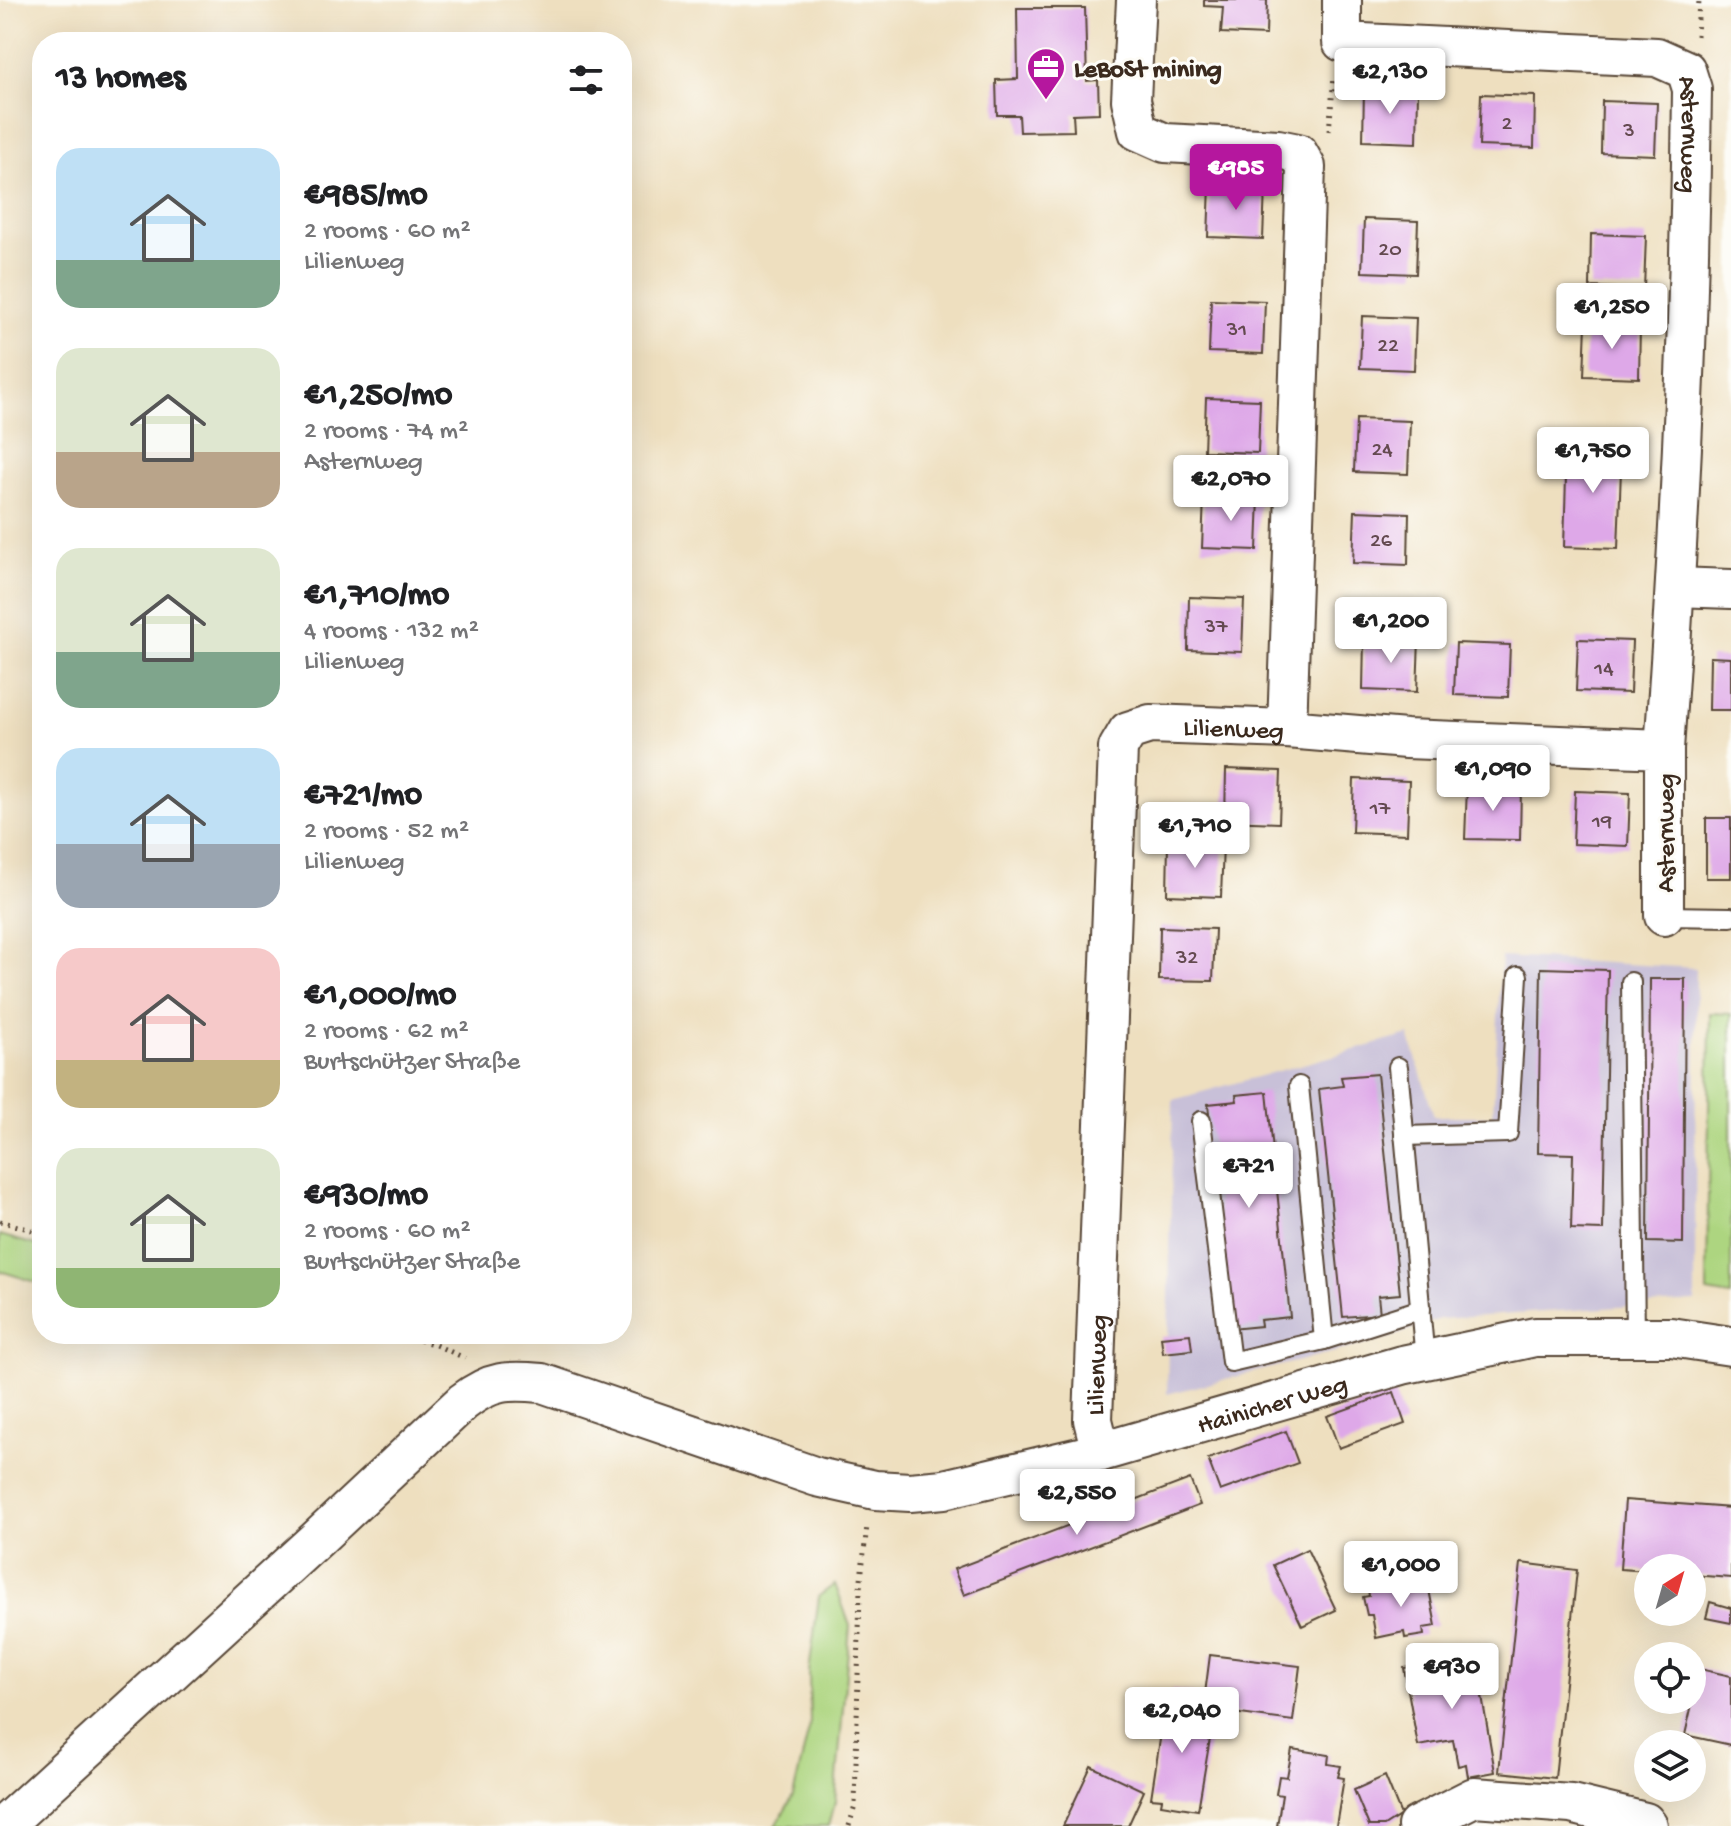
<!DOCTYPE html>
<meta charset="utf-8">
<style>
:root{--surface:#fff;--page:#f6f6f6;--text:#202124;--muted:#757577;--accent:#b5179e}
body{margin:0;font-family:"Gochi Hand",sans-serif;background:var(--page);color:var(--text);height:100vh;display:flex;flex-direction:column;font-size:30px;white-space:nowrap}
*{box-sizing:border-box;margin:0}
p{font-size:26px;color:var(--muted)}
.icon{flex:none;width:44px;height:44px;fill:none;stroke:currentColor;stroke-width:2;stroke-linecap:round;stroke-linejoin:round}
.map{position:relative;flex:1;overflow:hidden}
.side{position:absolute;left:32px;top:32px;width:600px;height:1312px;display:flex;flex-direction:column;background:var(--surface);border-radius:32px;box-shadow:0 8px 32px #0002}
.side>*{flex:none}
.needle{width:52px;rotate:37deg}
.controls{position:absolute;left:1634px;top:1554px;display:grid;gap:16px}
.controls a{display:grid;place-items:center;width:72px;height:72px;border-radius:50%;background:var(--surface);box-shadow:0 8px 32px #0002;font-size:40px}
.price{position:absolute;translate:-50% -68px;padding:0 18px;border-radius:8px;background:#fff;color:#222;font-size:26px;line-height:52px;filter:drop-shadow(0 2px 4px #0008)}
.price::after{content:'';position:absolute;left:50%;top:48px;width:24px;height:18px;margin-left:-12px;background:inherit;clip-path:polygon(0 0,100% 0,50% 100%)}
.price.selected{background:var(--accent);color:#fff}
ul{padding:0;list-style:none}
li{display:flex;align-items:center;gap:24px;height:200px;padding:0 24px}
li span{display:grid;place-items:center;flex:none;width:224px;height:160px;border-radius:24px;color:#555}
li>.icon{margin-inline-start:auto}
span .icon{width:96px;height:96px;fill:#fffc;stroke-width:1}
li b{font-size:34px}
h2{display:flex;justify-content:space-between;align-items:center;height:96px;padding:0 24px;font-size:34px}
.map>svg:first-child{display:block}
.industrial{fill:#c8c0d8}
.green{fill:#add580;stroke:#74804f;stroke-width:2}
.building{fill:#dea8e8}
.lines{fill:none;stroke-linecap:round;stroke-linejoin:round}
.lane-casing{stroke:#564536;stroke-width:22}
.street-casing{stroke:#564536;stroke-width:42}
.path{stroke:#564536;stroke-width:5;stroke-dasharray:2 6;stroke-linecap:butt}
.lane{stroke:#fff;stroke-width:18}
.street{stroke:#fff;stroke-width:38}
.labels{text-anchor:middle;stroke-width:6;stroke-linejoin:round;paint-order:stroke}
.number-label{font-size:22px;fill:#644a50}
.poi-label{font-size:26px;font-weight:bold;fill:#3b2a1e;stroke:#fdfcf7;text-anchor:start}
.street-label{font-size:26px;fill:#3b2a1e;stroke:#fdfcf7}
</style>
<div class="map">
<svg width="1731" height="1826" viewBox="0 0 1731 1826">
<rect width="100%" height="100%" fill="#fdfcf7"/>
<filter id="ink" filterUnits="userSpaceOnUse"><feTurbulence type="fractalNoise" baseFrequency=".0125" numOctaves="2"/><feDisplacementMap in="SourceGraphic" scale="16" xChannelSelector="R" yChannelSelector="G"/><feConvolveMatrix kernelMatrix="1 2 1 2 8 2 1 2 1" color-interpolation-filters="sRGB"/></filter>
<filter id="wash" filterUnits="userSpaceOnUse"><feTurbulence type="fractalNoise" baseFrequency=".006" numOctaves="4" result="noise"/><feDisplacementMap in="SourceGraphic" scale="32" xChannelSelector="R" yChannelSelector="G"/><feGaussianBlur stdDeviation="1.8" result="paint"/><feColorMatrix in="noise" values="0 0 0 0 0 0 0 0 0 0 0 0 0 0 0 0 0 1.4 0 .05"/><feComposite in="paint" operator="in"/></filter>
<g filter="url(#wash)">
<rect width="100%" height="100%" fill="#eedfbf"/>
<path class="industrial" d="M 1501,957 L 1696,968 L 1695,1302 L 1439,1319 L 1386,1339 L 1167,1394 L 1173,1100 L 1409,1035 L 1434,1116 L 1493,1116 Z"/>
<g class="green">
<path d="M 1710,1013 L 1731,1014 L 1731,1296 L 1707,1292 Z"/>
<path d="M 0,1235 L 42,1247 L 42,1284 L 0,1271 Z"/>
<path d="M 835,1584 L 850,1626 L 835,1802 L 829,1826 L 776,1826 L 793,1796 L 810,1725 L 809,1672 L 819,1596 Z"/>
</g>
<g id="blocks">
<g class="building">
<path d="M 1204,0 L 1267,0 L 1266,35 L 1221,33 L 1223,7 L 1204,6 Z"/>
<path d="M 1017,8 L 1085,8 L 1087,81 L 1098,80 L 1099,113 L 1073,114 L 1074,131 L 1020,132 L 1019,115 L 997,115 L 996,80 L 1018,79 Z"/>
<path d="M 1364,89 L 1418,91 L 1417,143 L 1363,141 Z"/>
<path d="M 1481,94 L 1535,96 L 1534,148 L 1479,146 Z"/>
<path d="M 1602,101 L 1657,103 L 1655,155 L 1601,153 Z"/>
<path d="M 1210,185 L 1265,187 L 1263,239 L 1208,237 Z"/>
<path d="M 1364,219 L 1418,221 L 1416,274 L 1362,272 Z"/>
<path d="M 1591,234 L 1646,236 L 1644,289 L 1590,287 Z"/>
<path d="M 1211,299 L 1265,301 L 1263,354 L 1209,352 Z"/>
<path d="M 1362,316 L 1416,318 L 1414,370 L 1360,368 Z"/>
<path d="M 1586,324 L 1640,326 L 1639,378 L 1584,376 Z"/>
<path d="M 1206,398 L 1260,400 L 1258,453 L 1204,451 Z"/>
<path d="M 1356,419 L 1410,421 L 1408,474 L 1354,472 Z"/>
<path d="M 1567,441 L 1622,443 L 1618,549 L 1564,547 Z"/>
<path d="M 1204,496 L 1259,497 L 1257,550 L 1202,548 Z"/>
<path d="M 1355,511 L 1409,513 L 1408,565 L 1353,563 Z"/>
<path d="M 1189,597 L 1244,599 L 1242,652 L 1188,650 Z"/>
<path d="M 1364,638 L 1419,639 L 1417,692 L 1363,690 Z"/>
<path d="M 1578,639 L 1632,641 L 1630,693 L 1576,691 Z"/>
<path d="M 1456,643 L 1510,645 L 1508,697 L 1454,695 Z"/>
<path d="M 1710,657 L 1731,658 L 1731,710 L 1709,710 Z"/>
<path d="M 1226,769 L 1281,771 L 1279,823 L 1225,821 Z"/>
<path d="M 1354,779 L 1409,781 L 1407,834 L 1352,832 Z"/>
<path d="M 1467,786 L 1521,788 L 1520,840 L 1465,839 Z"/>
<path d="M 1575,791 L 1630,793 L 1628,846 L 1573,844 Z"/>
<rect x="1706" y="818" width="25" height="60"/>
<path d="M 1168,842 L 1223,845 L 1221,897 L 1167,895 Z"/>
<path d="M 1160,927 L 1215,929 L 1213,981 L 1159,980 Z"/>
<path d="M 1541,968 L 1608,970 L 1603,1230 L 1571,1229 L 1573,1154 L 1538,1153 Z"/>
<path d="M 1650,979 L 1685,979 L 1683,1243 L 1648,1242 Z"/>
<path d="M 1377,1074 L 1400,1294 L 1378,1296 L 1380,1314 L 1343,1317 L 1319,1089 L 1343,1086 L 1341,1077 Z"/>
<path d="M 1267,1092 L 1290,1317 L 1260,1320 L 1261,1326 L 1231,1329 L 1208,1104 L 1237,1101 L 1236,1095 Z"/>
<path d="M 1190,1334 L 1192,1350 L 1163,1353 L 1161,1337 Z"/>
<path d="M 1394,1392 L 1405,1424 L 1339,1448 L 1327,1416 Z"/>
<path d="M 1286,1431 L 1298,1463 L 1220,1491 L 1208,1459 Z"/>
<path d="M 1190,1479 L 1200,1505 L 964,1595 L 954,1569 Z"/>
<path d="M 1625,1500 L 1731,1508 L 1731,1578 L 1692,1575 L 1692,1568 L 1648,1568 L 1648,1571 L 1620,1569 Z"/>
<path d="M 1307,1549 L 1336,1610 L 1302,1626 L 1273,1565 Z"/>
<path d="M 1521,1563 L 1577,1570 L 1555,1778 L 1499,1772 Z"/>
<path d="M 1427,1579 L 1436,1626 L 1423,1628 L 1424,1635 L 1405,1638 L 1404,1632 L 1376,1638 L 1372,1615 L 1367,1615 L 1363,1597 L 1369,1596 L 1368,1589 Z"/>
<path d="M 1710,1602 L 1731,1608 L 1731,1623 L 1706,1618 Z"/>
<path d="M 1210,1655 L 1300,1666 L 1293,1721 L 1203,1709 Z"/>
<path d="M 1475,1656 L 1495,1772 L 1468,1777 L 1466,1764 L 1458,1766 L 1453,1740 L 1418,1746 L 1404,1668 Z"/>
<path d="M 1700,1669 L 1731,1676 L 1731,1745 L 1685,1735 Z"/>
<path d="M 1172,1690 L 1193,1693 L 1189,1717 L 1213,1721 L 1198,1810 L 1161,1804 L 1162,1799 L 1151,1798 L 1161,1733 L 1165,1734 Z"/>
<path d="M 1292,1749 L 1329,1755 L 1328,1764 L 1341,1766 L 1338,1777 L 1344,1778 L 1336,1826 L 1277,1826 L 1282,1795 L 1276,1794 L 1279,1776 L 1287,1777 Z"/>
<path d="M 1091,1766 L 1144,1791 L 1128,1826 L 1063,1826 Z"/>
<path d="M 1385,1776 L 1401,1815 L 1384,1826 L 1369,1826 L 1354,1790 Z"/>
</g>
</g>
</g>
<g filter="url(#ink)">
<use href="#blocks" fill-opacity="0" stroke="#564536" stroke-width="2"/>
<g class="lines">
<g class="lane-casing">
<g id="lane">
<path d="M 1664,916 L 1731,917"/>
<path d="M 1631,982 L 1635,1338"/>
<path d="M 1398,1067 L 1425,1360"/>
<path d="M 1299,1086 L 1324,1340 L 1421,1309"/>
<path d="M 1201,1121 L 1231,1362 L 1324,1340"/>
<path d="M 1404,1136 L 1508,1133 L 1518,976"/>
</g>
</g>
<g class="street-casing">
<g id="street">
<path id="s1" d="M 1342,0 L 1342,42 L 1657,57 L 1686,70 L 1692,89 C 1690,309 1680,530 1664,749"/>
<path d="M 1676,587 L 1731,589"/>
<path d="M 1287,729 L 1406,739 L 1664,749 L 1664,916"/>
<path id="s2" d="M 1101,1452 L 1093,1420 L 1118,748 L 1128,731 L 1150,724 L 1287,729 L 1306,167 L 1298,153 L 1278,149 L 1165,143 L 1138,131 L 1131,100 L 1136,0"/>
<path id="s3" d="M 3,1826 L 317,1539 L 463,1402 C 491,1380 508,1380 542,1383 L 817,1477 L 875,1490 L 910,1492 L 944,1489 L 1101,1452 L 1402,1365 L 1535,1337 L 1671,1337 L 1731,1346"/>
<path d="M 1417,1826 L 1474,1797 L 1571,1804 L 1645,1822 L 1648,1826"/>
</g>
</g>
<g class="path">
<path d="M 1697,36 L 1699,0"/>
<path d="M 1329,131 L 1334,77"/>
<path d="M 0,1221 L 42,1233"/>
<path d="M 397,1334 L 433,1344 L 465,1358"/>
<path d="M 849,1826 L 855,1806 L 860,1588 L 867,1526"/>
</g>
<use href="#lane" class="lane"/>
<use href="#street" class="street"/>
</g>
</g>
<defs>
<g id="office-pin" transform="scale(2)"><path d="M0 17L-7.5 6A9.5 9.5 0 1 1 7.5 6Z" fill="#b5179e" stroke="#fdfcf7"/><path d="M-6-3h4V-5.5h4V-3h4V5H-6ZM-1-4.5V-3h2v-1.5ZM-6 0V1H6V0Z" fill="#fff"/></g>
</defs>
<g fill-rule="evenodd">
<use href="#office-pin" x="1046" y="67"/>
</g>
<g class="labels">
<g class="number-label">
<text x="1507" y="129">2</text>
<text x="1629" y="136">3</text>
<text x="1390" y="255">20</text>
<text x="1237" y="335">31</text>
<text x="1388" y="351">22</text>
<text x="1382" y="455">24</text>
<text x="1381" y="546">26</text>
<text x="1216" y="632">37</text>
<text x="1604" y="674">14</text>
<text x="1380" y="814">17</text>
<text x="1602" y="827">19</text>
<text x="1187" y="963">32</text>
</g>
<g class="poi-label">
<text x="1074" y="76">LeBoSt mining</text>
</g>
<g class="street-label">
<text dy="9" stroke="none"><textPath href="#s1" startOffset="454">Asternweg</textPath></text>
<text dy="9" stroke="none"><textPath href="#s2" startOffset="832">Lilienweg</textPath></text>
<text transform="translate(1664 833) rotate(-90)" y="9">Asternweg</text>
<text dy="9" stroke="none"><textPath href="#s2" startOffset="88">Lilienweg</textPath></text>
<text dy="9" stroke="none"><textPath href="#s3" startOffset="1468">Hainicher Weg</textPath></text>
</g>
</g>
</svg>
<div class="controls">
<a><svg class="needle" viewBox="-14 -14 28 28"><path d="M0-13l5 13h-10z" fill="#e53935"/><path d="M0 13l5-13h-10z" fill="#757577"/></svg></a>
<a><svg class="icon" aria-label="locate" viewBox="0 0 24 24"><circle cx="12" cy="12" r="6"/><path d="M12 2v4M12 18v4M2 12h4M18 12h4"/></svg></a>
<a><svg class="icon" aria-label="layers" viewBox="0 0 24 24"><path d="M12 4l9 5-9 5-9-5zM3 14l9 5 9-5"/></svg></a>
</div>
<b class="price" style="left:1390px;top:116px">€2,130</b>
<b class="price selected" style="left:1236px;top:212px">€985</b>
<b class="price" style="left:1612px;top:351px">€1,250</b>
<b class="price" style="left:1593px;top:495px">€1,750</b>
<b class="price" style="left:1231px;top:523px">€2,070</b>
<b class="price" style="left:1391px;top:665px">€1,200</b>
<b class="price" style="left:1493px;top:813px">€1,090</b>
<b class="price" style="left:1195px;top:870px">€1,710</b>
<b class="price" style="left:1249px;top:1210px">€721</b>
<b class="price" style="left:1077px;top:1537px">€2,550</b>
<b class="price" style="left:1401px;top:1609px">€1,000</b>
<b class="price" style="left:1452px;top:1711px">€930</b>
<b class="price" style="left:1182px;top:1755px">€2,040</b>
<section class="side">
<h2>13 homes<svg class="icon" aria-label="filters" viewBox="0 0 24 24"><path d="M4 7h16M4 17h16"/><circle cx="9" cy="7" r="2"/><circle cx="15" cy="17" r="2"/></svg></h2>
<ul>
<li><span style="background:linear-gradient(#bfe0f5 70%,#7fa58c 0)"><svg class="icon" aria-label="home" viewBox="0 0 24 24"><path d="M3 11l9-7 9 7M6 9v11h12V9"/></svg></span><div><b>€985/mo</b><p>2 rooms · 60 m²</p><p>Lilienweg</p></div></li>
<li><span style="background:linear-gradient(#dfe7d0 65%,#b9a48a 0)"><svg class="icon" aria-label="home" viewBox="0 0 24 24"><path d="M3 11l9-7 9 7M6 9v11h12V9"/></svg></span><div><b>€1,250/mo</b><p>2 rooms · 74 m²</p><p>Asternweg</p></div></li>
<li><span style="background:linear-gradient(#dfe7d0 65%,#7fa58c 0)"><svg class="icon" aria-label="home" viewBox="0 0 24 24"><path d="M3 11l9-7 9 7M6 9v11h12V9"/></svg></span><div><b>€1,710/mo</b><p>4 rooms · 132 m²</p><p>Lilienweg</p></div></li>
<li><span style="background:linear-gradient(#bfe0f5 60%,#9aa5b1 0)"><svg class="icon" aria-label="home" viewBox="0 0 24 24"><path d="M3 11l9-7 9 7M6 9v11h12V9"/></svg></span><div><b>€721/mo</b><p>2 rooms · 52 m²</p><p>Lilienweg</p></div></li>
<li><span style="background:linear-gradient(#f6c9c9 70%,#c2b280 0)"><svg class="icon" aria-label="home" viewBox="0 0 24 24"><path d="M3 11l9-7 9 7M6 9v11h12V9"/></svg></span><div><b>€1,000/mo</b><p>2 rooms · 62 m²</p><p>Burtschützer Straße</p></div></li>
<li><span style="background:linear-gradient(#dfe7d0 75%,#8fb573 0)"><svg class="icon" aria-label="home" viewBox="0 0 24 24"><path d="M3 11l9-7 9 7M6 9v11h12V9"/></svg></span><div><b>€930/mo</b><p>2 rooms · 60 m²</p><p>Burtschützer Straße</p></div></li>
</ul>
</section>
</div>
